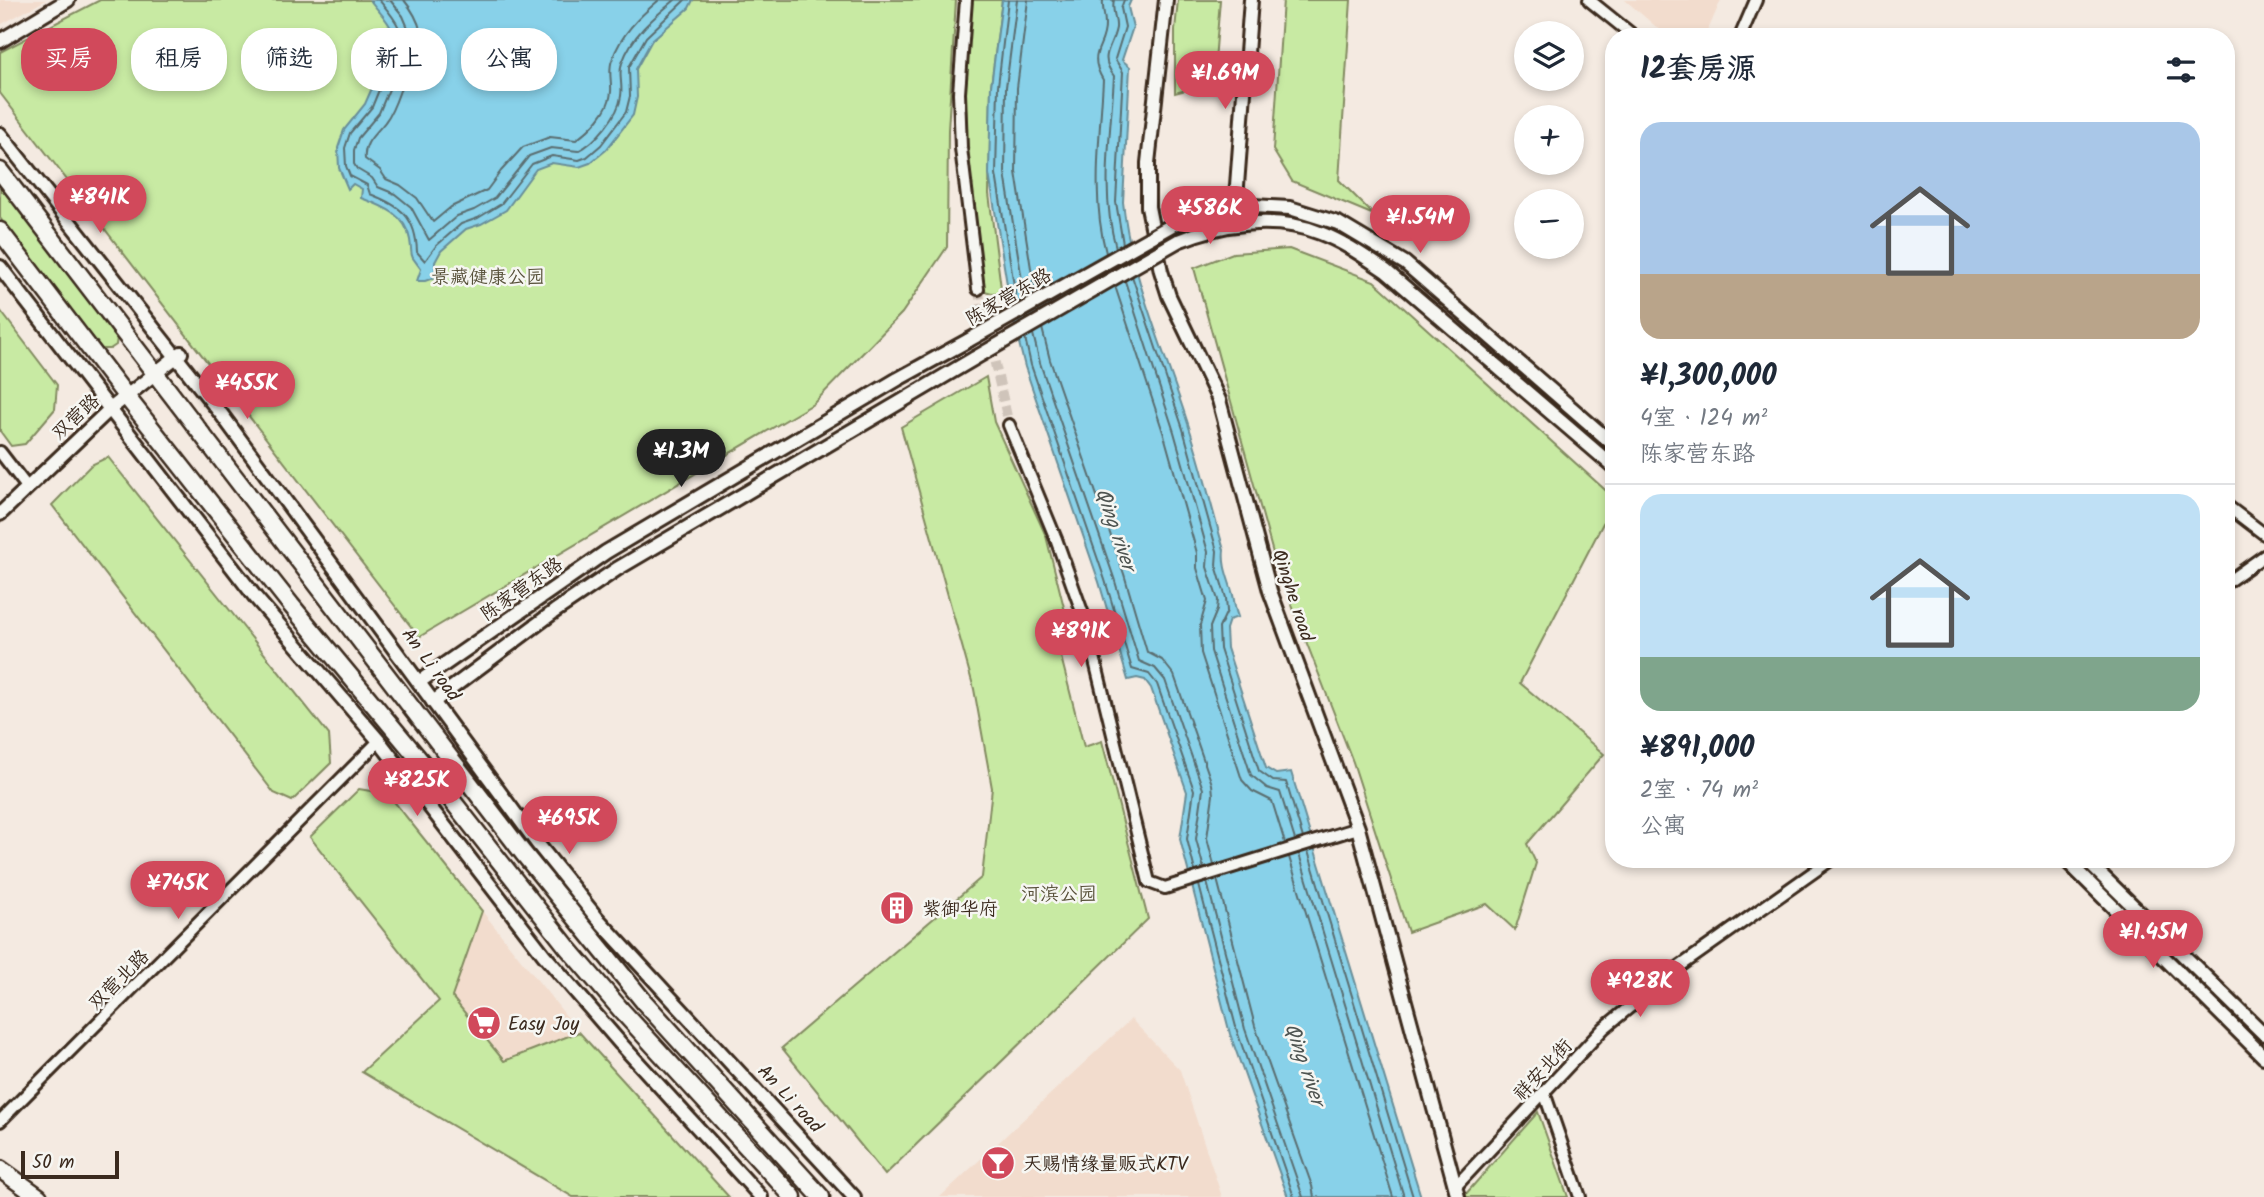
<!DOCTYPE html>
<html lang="zh">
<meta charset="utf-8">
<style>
:root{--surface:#fff;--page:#f6f6f7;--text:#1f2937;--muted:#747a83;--line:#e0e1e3;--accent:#d1495b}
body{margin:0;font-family:Kalam,"LXGW WenKai TC",sans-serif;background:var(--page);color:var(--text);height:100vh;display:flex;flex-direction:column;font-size:26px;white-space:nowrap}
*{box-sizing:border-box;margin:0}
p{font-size:23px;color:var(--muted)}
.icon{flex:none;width:38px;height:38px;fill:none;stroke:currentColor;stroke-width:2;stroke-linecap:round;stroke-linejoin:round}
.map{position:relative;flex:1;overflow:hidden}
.sheet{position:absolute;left:1605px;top:28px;width:630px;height:840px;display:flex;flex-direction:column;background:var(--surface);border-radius:28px;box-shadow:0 4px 10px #0003}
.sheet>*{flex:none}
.top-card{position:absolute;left:21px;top:28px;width:665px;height:63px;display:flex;gap:14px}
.controls{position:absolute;left:1514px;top:21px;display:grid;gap:14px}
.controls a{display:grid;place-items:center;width:70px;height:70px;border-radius:50%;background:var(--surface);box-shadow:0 4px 10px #0003;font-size:35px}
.scale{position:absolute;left:21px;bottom:18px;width:98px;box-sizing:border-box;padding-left:7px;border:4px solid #3b2a1e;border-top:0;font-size:19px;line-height:24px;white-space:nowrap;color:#3b2a1e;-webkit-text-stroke:5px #f6f6f2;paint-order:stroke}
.price{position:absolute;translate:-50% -60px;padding:0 16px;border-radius:24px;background:var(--accent);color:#fff;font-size:23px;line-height:46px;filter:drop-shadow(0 2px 4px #0008)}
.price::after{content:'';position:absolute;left:50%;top:42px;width:21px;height:16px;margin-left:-10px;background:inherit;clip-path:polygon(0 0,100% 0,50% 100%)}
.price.on{background:#222;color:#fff}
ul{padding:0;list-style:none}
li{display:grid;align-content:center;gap:14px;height:371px;padding:0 35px}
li+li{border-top:2px solid var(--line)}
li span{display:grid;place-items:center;height:217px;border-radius:21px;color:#555}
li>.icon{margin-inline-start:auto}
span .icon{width:126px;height:126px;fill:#fffc;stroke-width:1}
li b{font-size:30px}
h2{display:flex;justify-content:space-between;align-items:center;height:84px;padding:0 35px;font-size:30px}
.pill{padding:0 24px;border-radius:28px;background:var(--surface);box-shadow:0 4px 10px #0003;font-size:24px;line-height:63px}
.pill.on{background:var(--accent);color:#fff}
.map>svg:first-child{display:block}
.built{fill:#f2dccd}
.green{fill:#c8eaa3;stroke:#828a60;stroke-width:2}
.water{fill:#88d1e9;stroke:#698e98;stroke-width:2}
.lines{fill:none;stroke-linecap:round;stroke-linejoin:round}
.shore{stroke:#5a6d6f;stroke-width:2}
.minor-tunnel{stroke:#cfc4ba;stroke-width:10;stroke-dasharray:10 5;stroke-linecap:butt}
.minor-casing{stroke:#3b2a1e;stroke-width:16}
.tertiary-casing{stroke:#3b2a1e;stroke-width:18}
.primary-casing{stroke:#3b2a1e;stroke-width:21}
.minor{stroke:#f6f6f2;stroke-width:10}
.tertiary{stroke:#f6f6f2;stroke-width:12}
.primary{stroke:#f6f6f2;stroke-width:16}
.tertiary-bridge-casing{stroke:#3b2a1e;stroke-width:18;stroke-linecap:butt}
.tertiary-bridge{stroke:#f6f6f2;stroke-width:12}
.labels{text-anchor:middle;stroke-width:5;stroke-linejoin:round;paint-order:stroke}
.park-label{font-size:19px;fill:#575039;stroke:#f6f6f2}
.street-label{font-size:19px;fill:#3b2a1e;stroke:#f6f6f2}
.poi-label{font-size:19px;fill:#3b2a1e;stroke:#f6f6f2;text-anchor:start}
.water-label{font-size:21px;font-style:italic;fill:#4e5451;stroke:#f6f6f2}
</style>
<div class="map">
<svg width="2264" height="1197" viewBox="0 0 2264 1197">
<rect width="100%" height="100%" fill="#f4eae1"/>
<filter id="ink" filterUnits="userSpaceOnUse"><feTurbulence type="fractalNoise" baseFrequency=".0143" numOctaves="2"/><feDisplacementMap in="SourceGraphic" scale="14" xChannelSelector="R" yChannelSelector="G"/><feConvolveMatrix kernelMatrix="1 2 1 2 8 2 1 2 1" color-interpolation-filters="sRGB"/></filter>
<g filter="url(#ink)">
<g class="built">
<path d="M 0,0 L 46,0 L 0,25 Z"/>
<path d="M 1625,0 L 1721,0 L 1705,37 L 1668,37 Z"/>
<path d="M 482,911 L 579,1032 L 504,1061 L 452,997 Z"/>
<path d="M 1131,1019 L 1180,1070 L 1222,1197 L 940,1197 Z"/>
</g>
<g class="green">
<path d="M 100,0 L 956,0 L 948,130 L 947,247 L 902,313 L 813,404 L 419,637 L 0,93 L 0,52 Z"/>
<path d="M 966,0 L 1002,0 L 991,86 L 989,194 L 1002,296 L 978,289 L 959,93 Z"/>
<path d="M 1178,0 L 1220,0 L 1214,73 L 1209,84 L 1175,93 L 1175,30 Z"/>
<path d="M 1283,0 L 1351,0 L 1339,180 L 1374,215 L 1292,181 L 1273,150 Z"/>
<path d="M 0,184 L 117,337 L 116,345 L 110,349 L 102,349 L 0,218 Z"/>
<path d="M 1289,249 L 1374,281 L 1613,497 L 1613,504 L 1520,683 L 1604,754 L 1527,844 L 1536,863 L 1515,930 L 1487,904 L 1408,932 L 1353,762 L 1276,564 L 1194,268 L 1233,253 Z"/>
<path d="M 0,310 L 57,385 L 55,409 L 25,444 L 11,446 L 0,431 Z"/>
<path d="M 986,377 L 994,422 L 1046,536 L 1072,639 L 1059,649 L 1084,747 L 1102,741 L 1148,919 L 885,1175 L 782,1048 L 982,877 L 992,788 L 974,689 L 901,427 Z"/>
<path d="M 108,457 L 329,735 L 331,763 L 292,801 L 274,793 L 52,505 L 91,465 Z"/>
<path d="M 359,789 L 388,794 L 482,911 L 452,997 L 504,1061 L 579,1032 L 729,1197 L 573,1197 L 362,1072 L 439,1001 L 310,837 Z"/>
<path d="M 1538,1112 L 1568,1197 L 1465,1197 L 1464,1196 Z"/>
</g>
<g class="water">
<path d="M 370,0 L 693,0 L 689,8 L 652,40 L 636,69 L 637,97 L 633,115 L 606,150 L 590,163 L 579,167 L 552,163 L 536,169 L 506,210 L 481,224 L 466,229 L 441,251 L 435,262 L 436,277 L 425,281 L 417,281 L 421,269 C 408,252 413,259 410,240 C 406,214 382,206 361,198 L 362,189 L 353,184 L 348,189 L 339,168 L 338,148 L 344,130 L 365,104 L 387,54 L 393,54 C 399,28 384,19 370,0 Z"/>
<path d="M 1002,0 L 1131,0 L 1128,7 L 1133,27 L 1122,60 L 1130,67 L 1123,202 C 1131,278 1166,354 1189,427 C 1202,467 1212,509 1224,550 C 1222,567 1229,579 1233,595 C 1235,603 1234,608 1238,617 L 1229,620 L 1226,629 L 1227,648 L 1266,768 L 1276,774 L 1291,772 L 1421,1197 L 1288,1197 L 1230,1034 L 1180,839 L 1187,792 L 1151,688 L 1145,680 L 1137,678 L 1128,680 L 1099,582 L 1025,367 L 1012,315 L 989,174 L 991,86 Z"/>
</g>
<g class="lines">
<g class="shore">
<path d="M 379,0 C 395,19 406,30 400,56 L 390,63 L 372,107 L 350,133 L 345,148 L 346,166 L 350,176 L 367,185 L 370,194 C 401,206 416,217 417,252 L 425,261 L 436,246 L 461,224 L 478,218 L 501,204 L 532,164 L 552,156 L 579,160 L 587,157 L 601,145 L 626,112 L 630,96 L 629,67 L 646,37 L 685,0"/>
<path d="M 390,0 L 403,16 L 411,35 L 409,56 L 405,64 L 397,70 L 379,113 L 358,138 L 354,150 L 354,164 L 357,169 L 372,178 L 378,187 L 395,194 L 411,207 L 429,240 L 457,216 L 474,210 L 495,198 L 529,156 L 551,148 L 578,151 C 595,143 619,115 621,96 C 623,85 618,73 622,63 C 632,35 653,18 675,0"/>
<path d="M 404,0 C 419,18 429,43 417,66 C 413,73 406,75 403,82 C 398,95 394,111 385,122 C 376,134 363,142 365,159 L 380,170 L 386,179 L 400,185 L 417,198 L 433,222 L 451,207 L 487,190 L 501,171 L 523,147 L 550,137 L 576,140 C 590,130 610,110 611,92 C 612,82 608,70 612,60 C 621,34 639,17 659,0"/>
<path d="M 1008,0 L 998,86 L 996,174 L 1017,304"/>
<path d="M 1017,0 L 1006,87 L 1005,173 L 1025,299"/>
<path d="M 1028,0 L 1017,88 L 1016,172 L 1035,294"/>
<path d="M 1103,0 C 1102,9 1105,15 1105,24 C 1106,48 1086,51 1103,80 C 1100,138 1091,196 1106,253"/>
<path d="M 1114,0 C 1111,10 1117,19 1116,28 C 1112,49 1098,55 1114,76 C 1111,133 1100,192 1116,248"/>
<path d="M 1123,244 L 1116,202 L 1123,72 L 1115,59 L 1125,27 L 1121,8 L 1124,0"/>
<path d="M 1132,276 L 1183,429 L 1217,551 L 1216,565 L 1226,598 L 1227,611 L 1219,628 L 1220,649 L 1259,771 L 1273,781 L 1286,782 L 1303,838"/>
<path d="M 1125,281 L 1174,432 L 1208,552 L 1207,567 L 1218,600 L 1217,610 L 1210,627 L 1211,651 L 1251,775 L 1267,788 L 1280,792 L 1295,840"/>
<path d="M 1115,286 L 1164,435 L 1197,553 L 1197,568 L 1207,601 L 1200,625 L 1201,653 L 1242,780 L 1252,791 L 1272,801 L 1285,843"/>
<path d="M 1042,328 L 1050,360 L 1124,574 L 1147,652 L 1162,660 L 1174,675 L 1212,784 L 1213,795 L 1207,838 L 1214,865"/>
<path d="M 1033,334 L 1040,363 L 1114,578 L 1139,661 L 1155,668 L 1165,680 L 1203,789 L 1196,839 L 1204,869"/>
<path d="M 1025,338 L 1031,365 L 1105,580 L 1132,669 L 1149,674 L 1157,684 L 1194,790 L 1187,839 L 1195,871"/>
<path d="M 1308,851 L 1413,1197"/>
<path d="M 1299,854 L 1404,1197"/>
<path d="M 1289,857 L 1393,1197"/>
<path d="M 1217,879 L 1255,1026 L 1312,1186 L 1314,1197"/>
<path d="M 1207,882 L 1245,1029 L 1303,1197"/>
<path d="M 1199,885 L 1237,1031 L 1294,1197"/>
</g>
<path class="minor-tunnel" d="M 978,289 L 1009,425"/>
<g class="minor-casing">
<g id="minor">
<path d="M 966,0 L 959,93 L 961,148 L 978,289"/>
<path d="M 1589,0 L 1635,37"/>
<path d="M 1740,37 L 1756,0"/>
<path d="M 1009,425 L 1056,539 L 1085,620 L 1149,882 L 1165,888 L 1358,828"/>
<path d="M 0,452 L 27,487"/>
<path d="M 2226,505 L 2264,534"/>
<path d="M 2226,583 L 2264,556"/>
<path d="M 1544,1092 L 1580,1197"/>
<path d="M 0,1121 L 379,741"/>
<path d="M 1455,1187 L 1604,1028 L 1679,967 L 1832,859"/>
</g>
</g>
<g class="tertiary-casing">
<g id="tertiary">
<path d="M 1166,0 L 1148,163 L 1148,207 L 1161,271 L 1169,296 L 1219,400 L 1270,591 L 1358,828 L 1458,1197"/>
<path d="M 0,41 L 68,0"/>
<path d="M 0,134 L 222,415 L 537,843 L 597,918 L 854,1197"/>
<path d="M 1174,224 L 1235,205 L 1290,208 L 1338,223 L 1405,263 L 1614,445"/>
<path d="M 1234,225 L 1251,0"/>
<path d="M 1178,241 C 1222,223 1275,215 1320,233 C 1344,242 1365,257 1386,271 L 1614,467"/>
<path d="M 0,267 L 256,598 L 379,741 L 544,955 L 621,1044 L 761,1197"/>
<path d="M 0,514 L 109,410 L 181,353"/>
<path d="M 419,682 L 606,552 L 898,379 L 969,340"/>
<path d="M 433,702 L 555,611 L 617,569 L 975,358"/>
<path d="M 2065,859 L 2264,1057"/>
<path d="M 2085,859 L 2264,1034"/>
</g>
</g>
<g class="primary-casing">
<g id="primary">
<path d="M 0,171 L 523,853 L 645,1003 L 821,1197"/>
<path d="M 0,231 L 126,396 L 291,605 L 428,770 L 568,948 L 622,1011 L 793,1197"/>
<path d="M 0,1169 L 39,1197"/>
</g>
</g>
<use href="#minor" class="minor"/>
<use href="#tertiary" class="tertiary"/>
<use href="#primary" class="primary"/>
<g class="tertiary-bridge-casing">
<g id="tertiary-bridge">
<path d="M 969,340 L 1174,224"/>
<path d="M 975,358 L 1178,241"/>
</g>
</g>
<use href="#tertiary-bridge" class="tertiary-bridge"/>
</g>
</g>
<defs>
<g id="building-disc" transform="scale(1.75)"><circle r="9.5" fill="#d1495b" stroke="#f6f6f2"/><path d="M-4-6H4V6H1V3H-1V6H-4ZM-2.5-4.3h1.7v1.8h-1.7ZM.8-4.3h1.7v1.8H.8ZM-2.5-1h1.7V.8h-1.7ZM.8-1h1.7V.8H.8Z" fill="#fff"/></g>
<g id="supermarket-disc" transform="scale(1.75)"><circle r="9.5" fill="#d1495b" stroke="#f6f6f2"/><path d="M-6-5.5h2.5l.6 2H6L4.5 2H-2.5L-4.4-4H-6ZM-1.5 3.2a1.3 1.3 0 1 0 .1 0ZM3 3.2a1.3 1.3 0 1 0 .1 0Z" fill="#fff"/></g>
<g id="bar-disc" transform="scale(1.75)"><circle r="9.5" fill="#d1495b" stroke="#f6f6f2"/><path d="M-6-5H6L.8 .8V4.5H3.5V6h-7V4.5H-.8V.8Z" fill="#fff"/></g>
</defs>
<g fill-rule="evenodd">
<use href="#building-disc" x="897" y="908"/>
<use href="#supermarket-disc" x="484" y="1023"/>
<use href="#bar-disc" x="998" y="1163"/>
</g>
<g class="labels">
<g class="park-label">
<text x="488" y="283">景藏健康公园</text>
<text x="1059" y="900">河滨公园</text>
</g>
<g class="street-label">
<text transform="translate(1008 296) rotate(-30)" y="7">陈家营东路</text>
<text transform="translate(75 416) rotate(-43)" y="7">双营路</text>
<text transform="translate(521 588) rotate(-35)" y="7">陈家营东路</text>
<text transform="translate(1294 595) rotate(72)" y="7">Qinghe road</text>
<text transform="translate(432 664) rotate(54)" y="7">An Li road</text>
<text transform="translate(118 979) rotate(-45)" y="7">双营北路</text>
<text transform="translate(1542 1069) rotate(-47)" y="7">祥安北街</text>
<text transform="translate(791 1098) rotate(47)" y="7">An Li road</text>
</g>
<g class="poi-label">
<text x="922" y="915">紫御华府</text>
<text x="508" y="1030">Easy Joy</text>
<text x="1023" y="1170">天赐情缘量贩式KTV</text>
</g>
<g class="water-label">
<text transform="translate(1116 529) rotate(71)" y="7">Qing river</text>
<text transform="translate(1305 1064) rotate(71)" y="7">Qing river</text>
</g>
</g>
</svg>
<div class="controls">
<a><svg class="icon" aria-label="layers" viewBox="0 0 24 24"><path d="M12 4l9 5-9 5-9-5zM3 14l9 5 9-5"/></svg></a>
<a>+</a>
<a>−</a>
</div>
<div class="scale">50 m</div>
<b class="price" style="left:1225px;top:111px">¥1.69M</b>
<b class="price" style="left:100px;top:235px">¥841K</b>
<b class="price" style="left:1210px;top:246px">¥586K</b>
<b class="price" style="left:1420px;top:255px">¥1.54M</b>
<b class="price" style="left:247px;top:421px">¥455K</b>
<b class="price on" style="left:681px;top:489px">¥1.3M</b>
<b class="price" style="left:1081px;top:669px">¥891K</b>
<b class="price" style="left:417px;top:818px">¥825K</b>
<b class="price" style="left:569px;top:856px">¥695K</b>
<b class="price" style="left:178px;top:921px">¥745K</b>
<b class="price" style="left:2153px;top:970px">¥1.45M</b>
<b class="price" style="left:1640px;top:1019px">¥928K</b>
<div class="top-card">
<a class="pill on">买房</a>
<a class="pill">租房</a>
<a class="pill">筛选</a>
<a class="pill">新上</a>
<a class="pill">公寓</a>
</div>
<section class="sheet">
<h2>12套房源<svg class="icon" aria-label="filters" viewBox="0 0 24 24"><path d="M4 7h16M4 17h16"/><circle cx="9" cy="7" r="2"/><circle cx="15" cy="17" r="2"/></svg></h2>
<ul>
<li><span style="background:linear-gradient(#a9c7e8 70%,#b9a48a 0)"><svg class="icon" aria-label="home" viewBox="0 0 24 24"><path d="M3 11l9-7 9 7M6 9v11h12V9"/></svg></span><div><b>¥1,300,000</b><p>4室 · 124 m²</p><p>陈家营东路</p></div></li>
<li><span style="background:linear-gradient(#bfe0f5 75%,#7fa58c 0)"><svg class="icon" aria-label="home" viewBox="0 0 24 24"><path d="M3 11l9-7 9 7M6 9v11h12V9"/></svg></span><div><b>¥891,000</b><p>2室 · 74 m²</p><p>公寓</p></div></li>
</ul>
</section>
</div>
